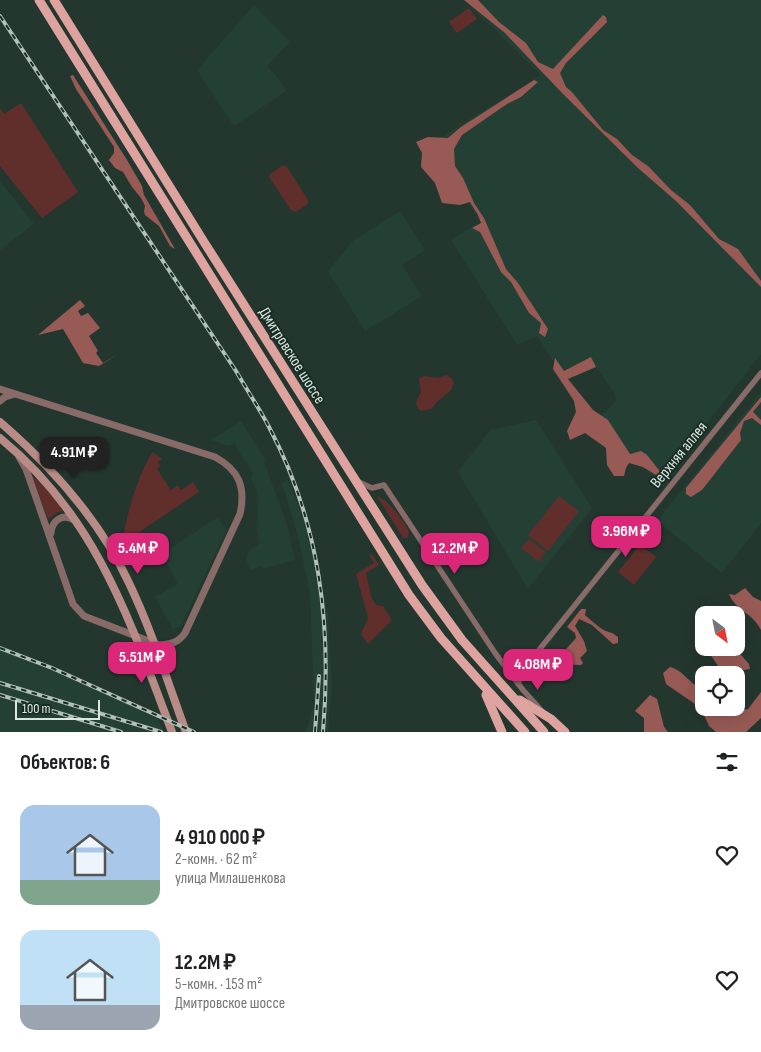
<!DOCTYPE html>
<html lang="ru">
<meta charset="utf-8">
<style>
:root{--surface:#fff;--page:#f6f6f6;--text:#202124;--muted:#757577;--accent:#db2777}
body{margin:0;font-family:"Sofia Sans Condensed",sans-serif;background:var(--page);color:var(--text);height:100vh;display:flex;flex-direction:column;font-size:19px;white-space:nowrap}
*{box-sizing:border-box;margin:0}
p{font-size:16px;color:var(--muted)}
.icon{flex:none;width:28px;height:28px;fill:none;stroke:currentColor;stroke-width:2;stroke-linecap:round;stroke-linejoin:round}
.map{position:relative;height:732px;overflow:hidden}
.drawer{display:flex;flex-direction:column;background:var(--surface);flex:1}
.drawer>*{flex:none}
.needle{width:32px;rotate:148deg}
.tools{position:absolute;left:695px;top:606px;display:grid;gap:10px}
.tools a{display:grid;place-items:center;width:50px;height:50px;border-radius:10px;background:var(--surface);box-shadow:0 5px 20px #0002;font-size:25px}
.scale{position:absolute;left:15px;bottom:12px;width:85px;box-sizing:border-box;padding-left:5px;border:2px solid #dae7e1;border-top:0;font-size:14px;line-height:18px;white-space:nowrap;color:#dae7e1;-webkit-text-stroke:4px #1a2d25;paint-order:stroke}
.price{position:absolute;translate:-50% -42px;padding:0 11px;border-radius:10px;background:var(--accent);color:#fff;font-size:16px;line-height:32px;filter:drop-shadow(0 1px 2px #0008)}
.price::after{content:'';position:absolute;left:50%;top:30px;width:15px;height:11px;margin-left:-8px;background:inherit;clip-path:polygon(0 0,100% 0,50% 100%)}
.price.current{background:#222;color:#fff}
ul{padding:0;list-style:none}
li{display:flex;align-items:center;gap:15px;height:125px;padding:0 20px}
li span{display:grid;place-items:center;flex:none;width:140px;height:100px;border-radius:15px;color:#555}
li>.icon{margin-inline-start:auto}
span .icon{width:60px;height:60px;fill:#fffc;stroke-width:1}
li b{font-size:21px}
h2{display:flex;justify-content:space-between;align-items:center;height:60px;padding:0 20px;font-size:21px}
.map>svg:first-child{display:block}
.built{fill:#244034}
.green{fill:#602e2b}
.forest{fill:#985a55}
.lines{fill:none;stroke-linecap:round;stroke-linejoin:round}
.minor{stroke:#886b69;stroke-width:5.5}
.tertiary{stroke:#886b69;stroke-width:7}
.secondary{stroke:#b98b87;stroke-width:8}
.primary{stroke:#dea39e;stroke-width:9}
.rail-casing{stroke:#b2c0ba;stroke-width:4}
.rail{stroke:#1a2d25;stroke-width:2;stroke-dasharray:5.5;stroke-linecap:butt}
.labels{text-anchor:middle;stroke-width:4;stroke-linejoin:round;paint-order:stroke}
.street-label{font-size:16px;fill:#dae7e1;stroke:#1a2d25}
</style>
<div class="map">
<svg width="761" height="732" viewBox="0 0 761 732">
<rect width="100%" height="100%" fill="#23372f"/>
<g class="built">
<path d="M 464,0 L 761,0 L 761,354 L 661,482 L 596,430 L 597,419 L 616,402 L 615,394 L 591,359 L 563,376 L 537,336 L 517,345 L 451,240 L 476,224 L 478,226 L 482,223 L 429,145 L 541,75 Z"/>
<path d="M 254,5 L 290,42 L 267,66 L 275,74 L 286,91 L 234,126 L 197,70 Z"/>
<path d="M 0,181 L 34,224 L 0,250 Z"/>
<path d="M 400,211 L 425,250 L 402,265 L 422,296 L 365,331 L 328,271 L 354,240 Z"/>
<path d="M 761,392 L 761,523 L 722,573 L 657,521 Z"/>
<path d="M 536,420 L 592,508 L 528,589 L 458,472 L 490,430 Z"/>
<path d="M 241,421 L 266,461 L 264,462 L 286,521 L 295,560 L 263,569 L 261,566 L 251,570 L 246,560 L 249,550 L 259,545 L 257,529 L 258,514 L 257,491 L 251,477 L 253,474 L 234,443 L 229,446 L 211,440 Z"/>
<path d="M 288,480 L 307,526 L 328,614 L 332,686 L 328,732 L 306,732 L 314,703 L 310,592 L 297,533 L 282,483 Z"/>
<path d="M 218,517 L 226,530 L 181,626 L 173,629 L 155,597 L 178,584 L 162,554 Z"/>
<path d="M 0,645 L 154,711 L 164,732 L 0,732 Z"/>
</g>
<g class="green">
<path d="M 469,8 L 477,19 L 457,33 L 449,22 Z"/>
<path d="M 21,103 L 78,192 L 42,218 L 0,166 L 0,108 L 4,114 Z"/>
<path d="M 283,165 L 287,167 L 308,200 L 308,204 L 296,212 L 291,210 L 269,177 L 270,174 Z"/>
<path d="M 447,375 L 451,378 L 454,383 L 451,390 L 437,402 L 431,409 L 421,411 L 417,407 L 416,402 L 421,392 L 419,379 L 424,376 L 438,378 Z"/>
<path d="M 153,452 L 162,459 L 158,462 L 160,466 L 157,469 L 171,490 L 178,485 L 181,490 L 193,482 L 199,492 L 123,543 C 123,524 141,466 153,452 Z"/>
<path d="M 32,475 L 48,491 L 63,511 L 56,513 L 48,519 Z"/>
<path d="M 377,496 C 387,499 404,520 408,530 C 409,533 408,535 408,538 L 403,538 Z"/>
<path d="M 559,496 L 579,511 L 548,551 L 528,535 Z"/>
<path d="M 529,539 L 546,552 L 539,562 L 521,548 Z"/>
<path d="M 640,545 L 656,557 L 634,585 L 618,572 Z"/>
<path d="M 372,554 L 379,565 L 366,573 L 371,596 L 376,605 L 383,606 L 392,620 L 368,644 L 361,634 L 368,618 L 356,574 L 374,563 L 369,555 Z"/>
</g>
<g class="forest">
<path d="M 464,0 L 478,0 L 499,22 L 526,43 L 538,62 L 553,69 L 603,15 L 606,17 L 607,22 L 566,63 L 560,73 L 566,87 L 572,92 L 603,130 L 617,139 L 632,155 L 648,166 L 671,190 L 690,205 L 719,239 L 738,249 L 761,281 L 761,287 L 676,201 L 638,168 L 563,94 L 505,33 Z"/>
<path d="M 73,75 L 127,160 L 142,186 L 144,195 L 175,249 L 170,246 L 159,226 L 145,215 L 144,211 L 145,206 L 141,198 L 132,187 L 123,172 L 115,168 L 109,160 L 114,153 L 114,147 L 76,89 L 70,76 Z"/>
<path d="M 534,80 L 538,82 L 521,97 L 507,104 L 462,135 L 454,149 L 455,166 L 463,178 L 474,203 L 484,218 L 506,269 L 518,283 L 548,329 L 545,337 L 539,333 L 541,323 L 529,313 L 511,282 L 501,272 L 480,232 L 472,228 L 481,223 L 478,215 L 470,202 L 460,205 L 442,203 L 435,183 L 421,167 L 422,153 L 416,142 L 428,137 L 448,138 L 461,127 Z"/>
<path d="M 80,300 L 85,306 L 78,311 L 81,316 L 88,313 L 100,328 L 89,336 L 98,351 L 96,353 L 103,363 L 120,353 L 99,366 L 83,363 L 63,329 L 38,335 Z"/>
<path d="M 591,357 L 596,367 L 568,379 L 593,410 L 608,420 L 630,454 L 641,451 L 647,455 L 662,474 L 661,478 L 643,467 L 629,463 L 626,468 L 624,476 L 614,476 L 607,465 L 606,448 L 585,433 L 570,440 L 567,431 L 576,412 L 574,401 L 553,369 L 555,358 L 564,371 Z"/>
<path d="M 761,397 L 761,402 L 753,412 L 761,420 L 761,425 L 752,418 L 744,421 L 740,433 L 741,440 L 702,490 L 691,497 L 686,494 L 686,488 Z"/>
<path d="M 745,588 L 753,597 L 761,601 L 761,630 C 753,613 735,610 729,594 L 735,595 Z"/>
<path d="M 581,609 L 586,609 L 585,615 C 591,620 599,628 606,631 C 612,633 613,633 618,637 L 618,643 L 613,644 L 592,625 L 579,619 L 575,626 L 584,641 L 587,651 L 580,658 L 583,663 L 581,665 L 549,664 L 548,659 L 555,655 L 560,656 L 576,638 L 575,633 L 567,627 Z"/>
<path d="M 706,648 L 735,648 L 749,664 L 750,669 L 744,670 L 739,667 L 718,666 Z"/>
<path d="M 670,667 C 684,670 690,686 704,689 L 704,708 L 729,708 L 736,712 L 748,709 L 761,692 L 761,718 L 746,732 L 716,732 L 709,726 L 704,715 L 695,704 L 666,684 L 663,673 Z"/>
<path d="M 650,695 L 657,699 L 664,727 L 668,732 L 644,732 L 644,718 L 635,711 Z"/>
</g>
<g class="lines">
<g class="minor">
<path d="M 359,482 L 372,488 L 384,485 L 495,653 L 523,690 L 542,711"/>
<path d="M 518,684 L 523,670 L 761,373"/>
</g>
<g class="tertiary">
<path d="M 0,389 L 215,457 C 239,470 246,487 240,514 L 185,633 C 178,643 171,644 159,645 L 84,616 L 73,604 L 26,469 L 19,457"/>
<path d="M 0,401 L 5,397 L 15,394"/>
<path d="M 51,533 C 52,520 63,513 74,520"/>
</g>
<g class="secondary">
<path d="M 0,422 C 52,467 100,520 129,583 C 152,631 168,683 186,732"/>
<path d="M 0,438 C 96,516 130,621 172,732"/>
</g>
<g class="primary">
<path d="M 39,0 L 409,595 L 441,638 L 525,732"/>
<path d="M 54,0 L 204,242 L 422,585 L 462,640 L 544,732"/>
<path d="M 486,695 L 502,732"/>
<path d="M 520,700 L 551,719 L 565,732"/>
</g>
<g class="rail-casing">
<g id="rail">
<path d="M 0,16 L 236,371 C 247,390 259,408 269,427 C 320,523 332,625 323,732"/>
<path d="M 0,648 L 52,668 L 194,732"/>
<path d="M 0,683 L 161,732"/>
<path d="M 0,695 L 121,732"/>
<path d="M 315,732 L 319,676"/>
</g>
</g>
<use href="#rail" class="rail"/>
</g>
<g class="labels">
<g class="street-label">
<text transform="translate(293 355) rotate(58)" y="6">Дмитровское шоссе</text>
<text transform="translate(678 454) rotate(-51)" y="6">Верхняя аллея</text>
</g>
</g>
</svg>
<div class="tools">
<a><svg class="needle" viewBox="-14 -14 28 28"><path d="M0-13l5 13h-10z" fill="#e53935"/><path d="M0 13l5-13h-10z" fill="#757577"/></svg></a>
<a><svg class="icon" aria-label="locate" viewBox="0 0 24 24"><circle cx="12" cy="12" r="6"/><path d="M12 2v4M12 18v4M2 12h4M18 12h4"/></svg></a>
</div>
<div class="scale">100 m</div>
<b class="price current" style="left:74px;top:479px">4.91M ₽</b>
<b class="price" style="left:626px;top:558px">3.96M ₽</b>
<b class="price" style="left:138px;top:575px">5.4M ₽</b>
<b class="price" style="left:455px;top:575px">12.2M ₽</b>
<b class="price" style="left:142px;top:684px">5.51M ₽</b>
<b class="price" style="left:538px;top:691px">4.08M ₽</b>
</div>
<section class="drawer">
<h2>Объектов: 6<svg class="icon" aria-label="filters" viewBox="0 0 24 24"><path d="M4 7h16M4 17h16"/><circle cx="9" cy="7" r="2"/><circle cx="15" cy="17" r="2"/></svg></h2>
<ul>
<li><span style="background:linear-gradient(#a9c7e8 75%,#7fa58c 0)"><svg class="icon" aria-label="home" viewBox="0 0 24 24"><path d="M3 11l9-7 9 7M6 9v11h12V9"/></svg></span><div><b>4 910 000 ₽</b><p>2-комн. · 62 m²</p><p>улица Милашенкова</p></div><svg class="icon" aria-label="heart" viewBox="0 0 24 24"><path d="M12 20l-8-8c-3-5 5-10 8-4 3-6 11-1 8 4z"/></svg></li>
<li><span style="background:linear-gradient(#bfe0f5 75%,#9aa5b1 0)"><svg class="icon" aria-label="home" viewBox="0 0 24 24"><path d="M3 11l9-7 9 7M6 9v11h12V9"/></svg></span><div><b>12.2M ₽</b><p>5-комн. · 153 m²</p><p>Дмитровское шоссе</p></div><svg class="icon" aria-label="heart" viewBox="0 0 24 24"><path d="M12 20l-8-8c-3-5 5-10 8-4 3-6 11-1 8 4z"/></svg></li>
</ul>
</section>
